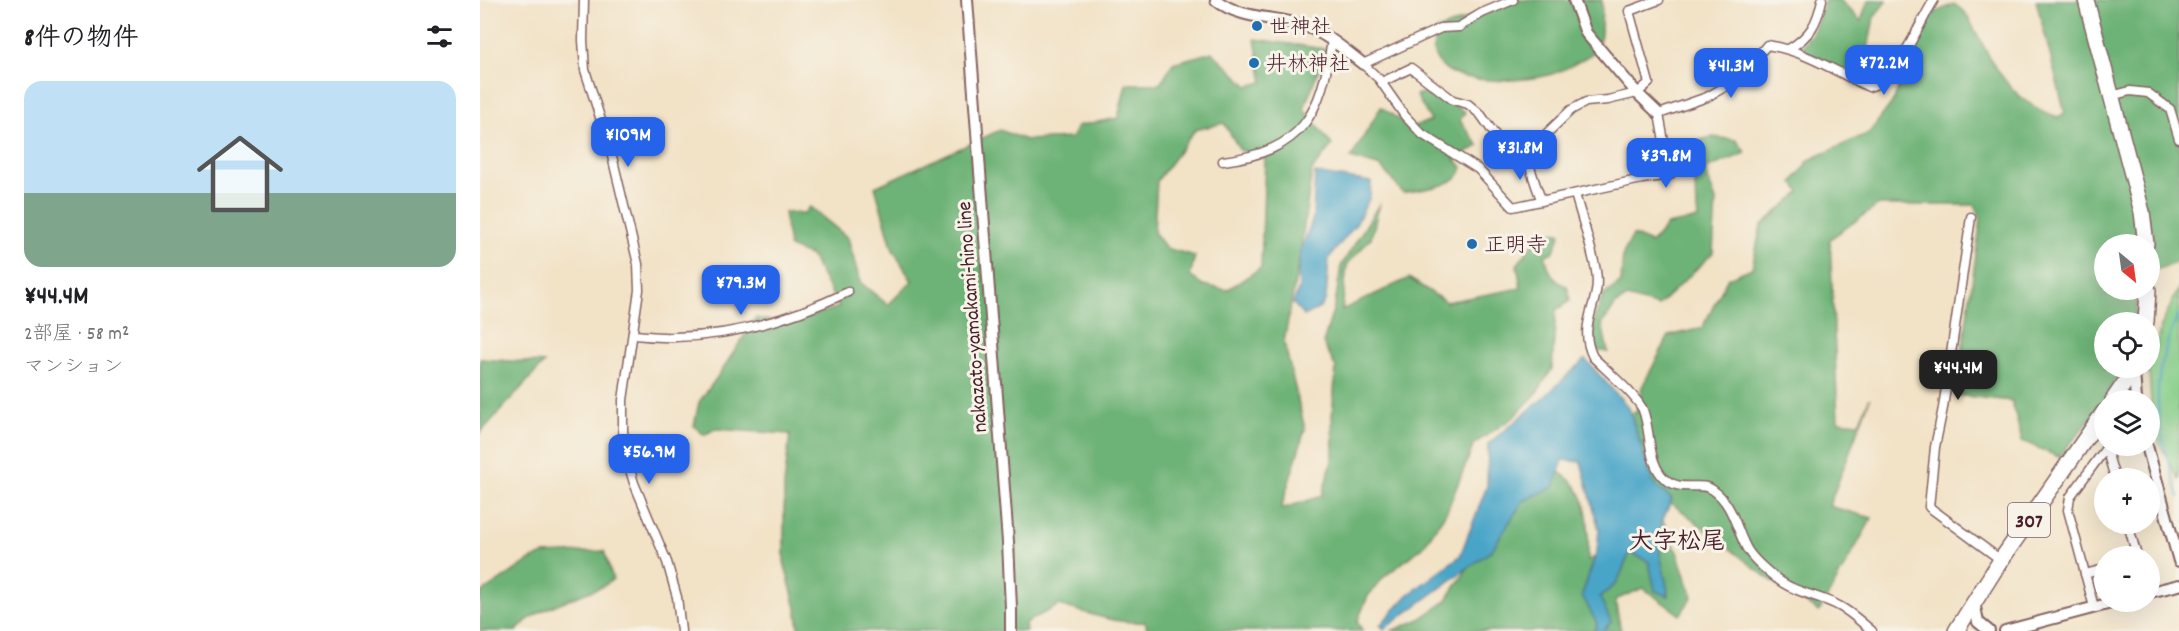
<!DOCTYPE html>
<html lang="ja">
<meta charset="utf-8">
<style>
:root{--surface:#fff;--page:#f6f6f6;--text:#202124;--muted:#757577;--accent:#2563eb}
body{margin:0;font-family:Dekko,"Klee One",sans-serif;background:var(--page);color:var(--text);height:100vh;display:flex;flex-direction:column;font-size:22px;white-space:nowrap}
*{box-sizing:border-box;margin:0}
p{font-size:20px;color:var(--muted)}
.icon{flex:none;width:33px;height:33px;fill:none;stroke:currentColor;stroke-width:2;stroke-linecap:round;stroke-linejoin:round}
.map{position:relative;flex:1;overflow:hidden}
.panel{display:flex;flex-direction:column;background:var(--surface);width:480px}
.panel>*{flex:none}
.needle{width:39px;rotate:151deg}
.buttons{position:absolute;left:1614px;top:234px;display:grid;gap:12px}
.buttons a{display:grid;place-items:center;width:66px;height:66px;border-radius:50%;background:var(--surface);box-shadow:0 6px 24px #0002;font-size:30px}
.price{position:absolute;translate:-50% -51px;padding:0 14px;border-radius:12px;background:var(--accent);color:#fff;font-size:20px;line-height:39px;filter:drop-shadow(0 2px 3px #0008)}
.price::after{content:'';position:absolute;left:50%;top:36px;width:18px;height:14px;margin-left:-9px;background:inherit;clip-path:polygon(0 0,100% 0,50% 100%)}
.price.on{background:#222;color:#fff}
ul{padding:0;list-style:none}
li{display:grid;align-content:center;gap:12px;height:318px;padding:0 24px}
li span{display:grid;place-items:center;height:186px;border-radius:18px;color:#555}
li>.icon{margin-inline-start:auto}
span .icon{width:108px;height:108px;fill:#fffc;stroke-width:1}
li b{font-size:26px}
h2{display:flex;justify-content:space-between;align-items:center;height:72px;padding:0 24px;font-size:26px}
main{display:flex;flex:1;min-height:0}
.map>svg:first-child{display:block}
.green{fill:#87cf8a;stroke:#68775a;stroke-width:1.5}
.forest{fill:#6db276;stroke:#5c6850;stroke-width:1.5;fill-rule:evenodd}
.water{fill:#4aa5c8;stroke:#4a627a;stroke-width:1.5}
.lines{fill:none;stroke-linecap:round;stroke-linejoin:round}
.stream{stroke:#4aa5c8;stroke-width:2}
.street-casing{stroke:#856361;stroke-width:11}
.secondary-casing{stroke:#856361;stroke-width:14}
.highway-casing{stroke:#856361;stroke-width:18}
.street{stroke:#fff;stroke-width:8}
.secondary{stroke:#fff;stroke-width:10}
.highway{stroke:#fff;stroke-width:15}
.poi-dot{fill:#1f6fb2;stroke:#f7f3e8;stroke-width:2}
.labels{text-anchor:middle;stroke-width:6;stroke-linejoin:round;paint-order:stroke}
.shield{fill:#f7f3e8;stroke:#7e5f64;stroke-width:1.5}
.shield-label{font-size:20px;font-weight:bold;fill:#4a1f2b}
.poi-label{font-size:21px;fill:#4a1f2b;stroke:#f7f3e8;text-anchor:start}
.street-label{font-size:21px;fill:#4a1f2b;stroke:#f7f3e8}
.quarter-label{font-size:24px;font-weight:bold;fill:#4a1f2b;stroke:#f7f3e8}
</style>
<main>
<section class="panel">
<h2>8件の物件<svg class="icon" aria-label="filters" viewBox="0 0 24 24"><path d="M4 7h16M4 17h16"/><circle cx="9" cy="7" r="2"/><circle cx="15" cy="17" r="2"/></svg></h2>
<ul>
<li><span style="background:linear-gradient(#bfe0f5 60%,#7fa58c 0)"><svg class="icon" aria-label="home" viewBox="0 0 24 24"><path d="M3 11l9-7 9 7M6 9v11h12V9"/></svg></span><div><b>¥44.4M</b><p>2部屋 · 58 m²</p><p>マンション</p></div></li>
</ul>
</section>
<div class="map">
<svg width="1699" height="631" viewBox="0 0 1699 631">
<rect width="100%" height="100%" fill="#f7f3e8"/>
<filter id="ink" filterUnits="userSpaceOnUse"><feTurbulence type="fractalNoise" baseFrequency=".0167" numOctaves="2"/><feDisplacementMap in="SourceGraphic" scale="12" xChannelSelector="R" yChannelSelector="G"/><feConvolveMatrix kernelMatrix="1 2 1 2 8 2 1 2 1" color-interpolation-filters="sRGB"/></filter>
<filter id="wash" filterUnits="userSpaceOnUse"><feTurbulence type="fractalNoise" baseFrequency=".008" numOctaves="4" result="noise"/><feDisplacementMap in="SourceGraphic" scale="24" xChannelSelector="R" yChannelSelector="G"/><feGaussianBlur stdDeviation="1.35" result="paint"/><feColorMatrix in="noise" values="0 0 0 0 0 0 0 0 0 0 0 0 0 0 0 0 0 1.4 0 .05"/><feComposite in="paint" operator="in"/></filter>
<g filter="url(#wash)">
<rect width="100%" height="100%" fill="#f2e2c6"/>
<path class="green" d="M 1699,288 L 1699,480 L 1679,443 L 1671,402 L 1669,370 L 1682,324 Z"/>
<g class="forest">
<path d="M 1036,0 L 1122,0 L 1121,35 L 1117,50 C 1104,59 1088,69 1072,74 C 1047,82 967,88 955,57 C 952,49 954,38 957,30 Z"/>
<path d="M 1345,0 L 1360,0 L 1381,21 L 1388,0 L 1407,0 L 1394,17 L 1388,49 L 1378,69 L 1382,78 C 1361,76 1338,60 1321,48 L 1334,30 Z"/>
<path d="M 1556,0 L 1699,0 L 1699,262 L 1670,272 L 1670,244 L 1624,244 L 1624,290 L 1657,290 L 1656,319 L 1655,322 L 1624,322 L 1624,368 L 1640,368 C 1628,402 1602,429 1579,457 L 1542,441 L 1532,401 L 1476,395 L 1501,219 L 1495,205 L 1399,205 L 1350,239 L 1358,421 L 1379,423 L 1390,398 L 1349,506 L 1392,518 L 1339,612 L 1286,577 L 1202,511 L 1165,485 L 1161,441 L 1135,427 L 1132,411 L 1156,413 L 1162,387 L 1189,336 L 1222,328 L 1248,278 L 1272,268 L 1281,226 L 1320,192 L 1313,182 L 1329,160 L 1389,133 L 1414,100 L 1442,18 L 1474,4 L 1485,12 C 1510,56 1525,101 1578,117 L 1585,113 Z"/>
<path d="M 775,39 L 846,49 L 824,109 L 852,145 L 832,170 L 820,255 L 804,342 L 825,429 L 801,509 L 842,496 L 853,457 L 852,415 L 856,368 L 843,343 L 855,304 L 861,266 L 900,203 L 891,238 L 867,265 L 862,310 L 929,278 L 966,302 L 1041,288 L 1037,265 L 1062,232 L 1081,233 L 1074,251 L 1065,256 C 1069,270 1072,282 1087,286 L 1090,301 L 1076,310 L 1072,369 L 1056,394 L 1034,417 L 994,444 L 967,511 L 943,547 L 904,577 L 888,596 L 877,622 L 883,631 L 668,631 L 665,622 C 636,624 607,613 579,605 L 545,623 L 546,631 L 319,631 L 317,612 L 304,562 L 304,485 L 310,434 L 235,429 L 224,435 L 214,426 L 219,402 L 238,376 L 276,318 L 307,324 L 359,307 L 331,256 L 309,247 L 304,212 L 323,214 L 330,207 L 368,238 L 380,282 L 408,305 L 432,281 L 413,250 L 395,187 L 520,130 L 546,140 L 592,138 L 597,126 L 638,118 L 646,84 L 680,84 L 693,63 L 732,52 L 768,86 L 783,82 ZM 744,123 L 760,150 L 785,158 L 781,268 L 747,290 L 723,285 L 710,276 L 715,256 L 686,248 L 674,232 L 677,181 L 715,130 Z"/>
<path d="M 951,90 L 985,112 L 980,121 L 999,146 L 974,158 L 983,168 C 977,188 941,189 923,193 L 901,167 L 871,158 L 901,107 L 930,127 L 951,121 L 936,95 Z"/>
<path d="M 1232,137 L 1256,140 L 1266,153 L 1225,169 L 1236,201 L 1233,253 L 1178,306 L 1147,297 L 1136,304 L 1122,324 L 1128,352 L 1115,350 L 1111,326 L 1123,296 L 1141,282 L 1143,254 L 1153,235 L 1171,243 L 1187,225 L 1218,219 L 1211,142 Z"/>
<path d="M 0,359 L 64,363 L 0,433 Z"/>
<path d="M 1071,466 C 1078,472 1088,477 1094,484 C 1112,506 1108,535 1108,561 L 1182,518 L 1197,552 L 1212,597 L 1200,615 L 1163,588 L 1135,600 L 1141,631 L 911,631 L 938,620 L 966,601 L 1024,512 Z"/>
<path d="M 124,551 L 133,579 L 124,586 C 100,596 50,610 37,631 L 0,631 L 0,594 L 50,560 L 64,554 Z"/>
</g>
<g class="water">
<path d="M 835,173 L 891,182 L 890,197 L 876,224 L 849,258 L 846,299 L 840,308 L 824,316 L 813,303 L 819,288 L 818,271 L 821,250 L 833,218 Z"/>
<path d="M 1105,359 L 1149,408 L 1173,483 L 1192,499 L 1176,535 L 1189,596 L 1175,591 L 1169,562 L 1150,552 L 1137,583 L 1120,597 L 1131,622 L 1123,631 L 1114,631 L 1117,624 L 1102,595 L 1117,551 L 1119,529 L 1101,462 L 1083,460 L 1074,487 L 1043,501 L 1011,551 L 904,629 L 900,625 L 928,595 L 980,556 L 1007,486 L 1008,444 L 1060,401 Z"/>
</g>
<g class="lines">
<path class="stream" d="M 1699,314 C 1665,386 1677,425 1699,497"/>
</g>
</g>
<g filter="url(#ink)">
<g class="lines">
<g class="street-casing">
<g id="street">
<path d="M 104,0 L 103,40 L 105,70 L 131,152 L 158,264 L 159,290 L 143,400 L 143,431 L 147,460 L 154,483 L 187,562 L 197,597 L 201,631"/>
<path d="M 1033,0 L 1002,13 L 979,27 L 961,28 L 883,64 L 899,79 L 925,116 L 942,134 L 998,169 L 1033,207 L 1162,179 L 1190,175 L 1179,114 L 1227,97 L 1257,80 L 1287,45 C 1326,51 1354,71 1389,87 C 1418,79 1438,25 1454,0"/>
<path d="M 1309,49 C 1330,36 1337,24 1342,0"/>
<path d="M 902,82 L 931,68 L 973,100 L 988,104 L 1001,115 L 1025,149 L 1043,149 L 1064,136 L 1091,110 L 1106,102 L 1128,100 L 1157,93 L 1169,83 L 1149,11 L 1179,0"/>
<path d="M 1631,96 L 1650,91 L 1668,93 L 1690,109 L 1699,139"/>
<path d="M 1043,149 C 1051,166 1054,184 1062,201"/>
<path d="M 743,161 C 823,151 841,115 852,40"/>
<path d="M 1095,194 C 1102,219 1111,245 1116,271 C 1122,304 1096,323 1113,357 C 1125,369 1157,396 1163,410 C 1171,431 1167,458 1182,476 C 1200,495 1220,480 1233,490 C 1253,504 1256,529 1267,549 C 1273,559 1287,571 1296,578 C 1314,593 1339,595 1359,606 C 1371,612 1381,622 1392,631"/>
<path d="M 1491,217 L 1463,408 L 1455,447 L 1449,507 L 1521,560"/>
<path d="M 154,335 C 167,336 181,338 195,337 C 255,336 314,318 368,292"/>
<path d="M 1670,502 L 1681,500"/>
<path d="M 1648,524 L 1657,556"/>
<path d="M 1605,574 L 1624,569"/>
<path d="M 1614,607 L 1588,510 L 1590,497 L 1626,448 L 1635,478"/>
</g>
</g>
<g class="secondary-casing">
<g id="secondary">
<path d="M 487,0 L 528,542 L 531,608 L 531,631"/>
<path d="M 736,0 C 761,20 796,16 825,26 C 847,34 865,50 883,64"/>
<path d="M 1094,0 L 1106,33 L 1157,93 L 1179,114"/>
<path d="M 1654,371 L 1656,400"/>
<path d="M 1667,446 L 1699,561"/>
<path d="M 1670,592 L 1699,585"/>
<path d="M 1494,602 L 1498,622 L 1509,631"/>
<path d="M 1525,631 L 1635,602"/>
</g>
</g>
<g class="highway-casing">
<g id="highway">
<path d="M 1606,0 L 1662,212 L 1666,244"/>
<path d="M 1666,322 L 1668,290"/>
<path d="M 1633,400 L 1655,368"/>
<path d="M 1476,631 L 1521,560 L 1624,412"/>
</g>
</g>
<use href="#street" class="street"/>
<use href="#secondary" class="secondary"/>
<use href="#highway" class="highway"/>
</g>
</g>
<g class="poi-dot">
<circle cx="777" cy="26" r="6"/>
<circle cx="774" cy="63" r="6"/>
<circle cx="992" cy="244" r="6"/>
</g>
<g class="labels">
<rect class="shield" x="1528" y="503" width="42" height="34" rx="4.5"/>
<g class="shield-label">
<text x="1549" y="527">307</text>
</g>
<g class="poi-label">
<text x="789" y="33">世神社</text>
<text x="786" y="70">井林神社</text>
<text x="1004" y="251">正明寺</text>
</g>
<g class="street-label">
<text transform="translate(491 317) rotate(-94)" y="7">nakazato-yamakami-hino line</text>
</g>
<g class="quarter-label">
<text x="1197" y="548">大字松尾</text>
</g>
</g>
</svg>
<div class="buttons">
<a><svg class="needle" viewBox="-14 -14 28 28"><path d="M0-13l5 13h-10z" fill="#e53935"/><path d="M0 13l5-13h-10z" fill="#757577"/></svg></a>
<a><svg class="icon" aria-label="locate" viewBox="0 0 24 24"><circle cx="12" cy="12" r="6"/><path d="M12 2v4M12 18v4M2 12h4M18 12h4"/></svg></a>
<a><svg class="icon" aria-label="layers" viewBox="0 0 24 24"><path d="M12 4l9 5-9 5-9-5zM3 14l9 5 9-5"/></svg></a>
<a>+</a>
<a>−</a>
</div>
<b class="price" style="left:1404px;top:96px">¥72.2M</b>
<b class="price" style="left:1251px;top:99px">¥41.3M</b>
<b class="price" style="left:148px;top:168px">¥109M</b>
<b class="price" style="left:1040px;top:181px">¥31.8M</b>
<b class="price" style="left:1186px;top:189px">¥39.8M</b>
<b class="price" style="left:261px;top:316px">¥79.3M</b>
<b class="price on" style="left:1478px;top:401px">¥44.4M</b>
<b class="price" style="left:169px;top:485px">¥56.9M</b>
</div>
</main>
